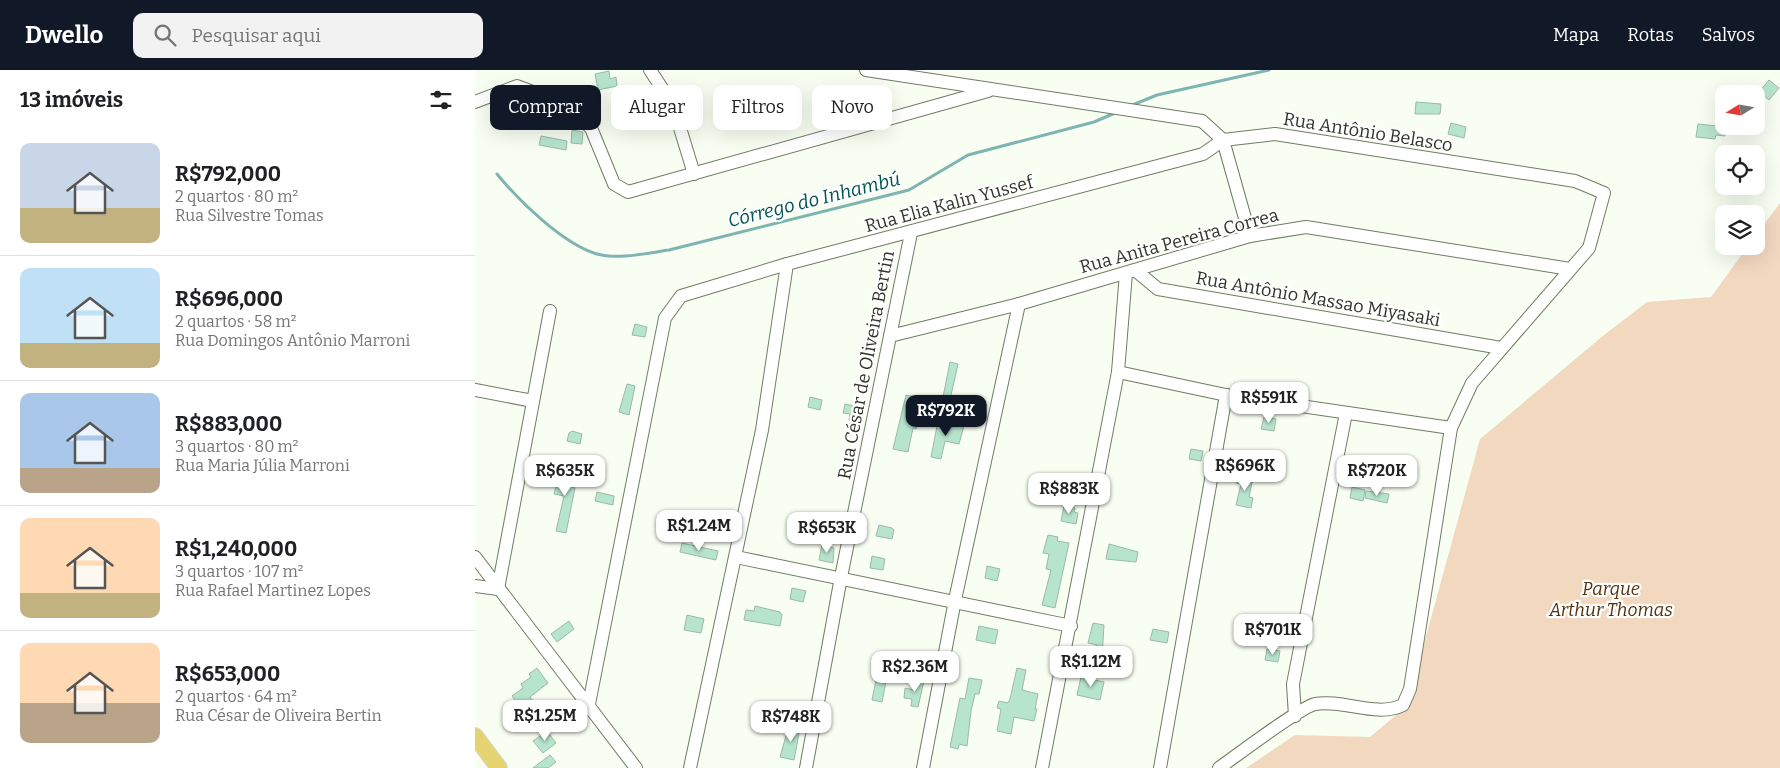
<!DOCTYPE html>
<html lang="pt">
<meta charset="utf-8">
<style>
:root{--surface:#fff;--page:#f2f2f2;--text:#202124;--muted:#757577;--line:#e0e0e0;--accent:#111827}
body{margin:0;font-family:Bitter,serif;background:var(--page);color:var(--text);height:100vh;display:flex;flex-direction:column;font-size:19px;white-space:nowrap}
*{box-sizing:border-box;margin:0}
p{font-size:16px;color:var(--muted)}
.icon{flex:none;width:28px;height:28px;fill:none;stroke:currentColor;stroke-width:2;stroke-linecap:round;stroke-linejoin:round}
.map{position:relative;flex:1;overflow:hidden}
.panel{display:flex;flex-direction:column;background:var(--surface);width:475px}
.panel>*{flex:none}
.hud{position:absolute;left:15px;top:15px;width:475px;height:45px;display:flex;gap:10px}
.needle{width:32px;rotate:259deg}
.buttons{position:absolute;left:1240px;top:15px;display:grid;gap:10px}
.buttons a{display:grid;place-items:center;width:50px;height:50px;border-radius:10px;background:var(--surface);box-shadow:0 5px 20px #0002;font-size:25px}
.price{position:absolute;translate:-50% -42px;padding:0 11px;border-radius:10px;background:#fff;color:#222;font-size:16px;line-height:32px;filter:drop-shadow(0 1px 2px #0008)}
.price::after{content:'';position:absolute;left:50%;top:30px;width:15px;height:11px;margin-left:-8px;background:inherit;clip-path:polygon(0 0,100% 0,50% 100%)}
.price.current{background:var(--accent);color:#fff}
ul{padding:0;list-style:none}
li{display:flex;align-items:center;gap:15px;height:125px;padding:0 20px}
li+li{border-top:1px solid var(--line)}
li span{display:grid;place-items:center;flex:none;width:140px;height:100px;border-radius:10px;color:#555}
li>.icon{margin-inline-start:auto}
span .icon{width:60px;height:60px;fill:#fffc;stroke-width:1}
li b{font-size:21px}
h2{display:flex;justify-content:space-between;align-items:center;height:60px;padding:0 20px;font-size:21px}
.chip{padding:0 18px;border-radius:10px;background:var(--surface);box-shadow:0 5px 20px #0002;font-size:18px;line-height:45px}
.chip.current{background:var(--accent);color:#fff}
header{display:flex;align-items:center;gap:30px;box-sizing:border-box;height:70px;padding:0 25px;background:var(--accent);color:#fff}
header strong{font-size:24px}
nav{display:flex;gap:28px;margin-inline-start:auto;font-size:18px}
.search{width:350px;height:45px;background:var(--page);display:flex;align-items:center;gap:12px;box-sizing:border-box;padding:0 18px;border-radius:10px;color:var(--muted);font-size:19px}
main{display:flex;flex:1;min-height:0}
.map>svg:first-child{display:block}
.green{fill:#f3d8c0}
.lines{fill:none;stroke-linecap:round;stroke-linejoin:round}
.stream{stroke:#7eb4b2;stroke-width:3}
.building{fill:#b7e4cc;stroke:#9bbaa9}
.minor-casing{stroke:#6f7c62;stroke-width:14}
.major-casing{stroke:#dadbd9;stroke-width:18}
.minor{stroke:#fff;stroke-width:12}
.major{stroke:#e5d371;stroke-width:16}
.labels{text-anchor:middle;stroke-width:4.5;stroke-linejoin:round;paint-order:stroke}
.street-label{font-size:18px;fill:#30352a;stroke:#fff}
.park-label{font-size:18px;font-style:italic;fill:#53320d;stroke:#fff}
.water-label{font-size:19px;font-style:italic;fill:#005353;stroke:#fff}
</style>
<header>
<strong>Dwello</strong>
<div class="search"><svg class="icon" aria-label="search" viewBox="0 0 24 24"><circle cx="10" cy="10" r="6"/><path d="M15 15l6 6"/></svg>Pesquisar aqui</div>
<nav><a>Mapa</a><a>Rotas</a><a>Salvos</a></nav>
</header>
<main>
<section class="panel">
<h2>13 imóveis<svg class="icon" aria-label="filters" viewBox="0 0 24 24"><path d="M4 7h16M4 17h16"/><circle cx="9" cy="7" r="2"/><circle cx="15" cy="17" r="2"/></svg></h2>
<ul>
<li><span style="background:linear-gradient(#c9d6e8 65%,#c2b280 0)"><svg class="icon" aria-label="home" viewBox="0 0 24 24"><path d="M3 11l9-7 9 7M6 9v11h12V9"/></svg></span><div><b>R$792,000</b><p>2 quartos · 80 m²</p><p>Rua Silvestre Tomas</p></div></li>
<li><span style="background:linear-gradient(#bfe0f5 75%,#c2b280 0)"><svg class="icon" aria-label="home" viewBox="0 0 24 24"><path d="M3 11l9-7 9 7M6 9v11h12V9"/></svg></span><div><b>R$696,000</b><p>2 quartos · 58 m²</p><p>Rua Domingos Antônio Marroni</p></div></li>
<li><span style="background:linear-gradient(#a9c7e8 75%,#b9a48a 0)"><svg class="icon" aria-label="home" viewBox="0 0 24 24"><path d="M3 11l9-7 9 7M6 9v11h12V9"/></svg></span><div><b>R$883,000</b><p>3 quartos · 80 m²</p><p>Rua Maria Júlia Marroni</p></div></li>
<li><span style="background:linear-gradient(#ffd9b3 75%,#c2b280 0)"><svg class="icon" aria-label="home" viewBox="0 0 24 24"><path d="M3 11l9-7 9 7M6 9v11h12V9"/></svg></span><div><b>R$1,240,000</b><p>3 quartos · 107 m²</p><p>Rua Rafael Martinez Lopes</p></div></li>
<li><span style="background:linear-gradient(#ffd9b3 60%,#b9a48a 0)"><svg class="icon" aria-label="home" viewBox="0 0 24 24"><path d="M3 11l9-7 9 7M6 9v11h12V9"/></svg></span><div><b>R$653,000</b><p>2 quartos · 64 m²</p><p>Rua César de Oliveira Bertin</p></div></li>
</ul>
</section>
<div class="map">
<svg width="1305" height="698" viewBox="0 0 1305 698">
<rect width="100%" height="100%" fill="#f8fef2"/>
<path class="green" d="M 1305,133 L 1305,698 L 771,698 L 820,665 L 895,667 L 932,636 L 1005,369 L 1129,265 L 1172,232 L 1236,227 L 1273,176 L 1281,176 L 1281,165 Z"/>
<g class="lines">
<g class="stream">
<path d="M 655,36 L 682,25 L 794,0"/>
<path d="M 22,104 C 44,131 88,174 122,184 C 144,190 172,183 194,180 L 434,120 L 493,85 L 619,52 L 640,43"/>
</g>
</g>
<g class="building">
<path d="M 134,1 L 135,9 L 141,7 L 142,16 L 123,20 L 120,4 Z"/>
<path d="M 1294,10 L 1304,18 L 1294,30 L 1284,22 Z"/>
<path d="M 941,32 L 966,34 L 965,44 L 940,44 Z"/>
<path d="M 976,53 L 991,57 L 989,68 L 973,64 Z"/>
<path d="M 1223,54 L 1251,57 L 1250,66 L 1241,65 L 1240,69 L 1221,67 Z"/>
<path d="M 97,60 L 108,62 L 107,74 L 96,73 Z"/>
<path d="M 66,66 L 92,71 L 91,80 L 64,75 Z"/>
<path d="M 160,254 L 172,257 L 170,267 L 157,265 Z"/>
<path d="M 475,292 L 483,294 L 474,334 L 467,332 Z"/>
<path d="M 152,314 L 160,316 L 154,345 L 144,342 Z"/>
<path d="M 431,325 L 444,328 L 439,349 L 443,350 L 441,359 L 438,358 L 433,382 L 418,379 Z"/>
<path d="M 335,327 L 347,330 L 345,340 L 333,337 Z"/>
<path d="M 370,334 L 389,338 L 385,352 L 374,350 L 375,344 L 368,343 Z"/>
<path d="M 789,347 L 801,349 L 799,361 L 786,359 Z"/>
<path d="M 463,351 L 489,356 L 484,374 L 470,371 L 466,389 L 456,387 Z"/>
<path d="M 97,361 L 107,364 L 105,374 L 92,371 L 94,363 Z"/>
<path d="M 716,379 L 728,381 L 726,391 L 714,389 Z"/>
<path d="M 91,397 L 101,399 L 97,417 L 100,418 L 91,463 L 81,461 L 89,426 L 79,424 L 81,416 L 74,415 L 76,407 L 88,410 Z"/>
<path d="M 763,405 L 778,408 L 774,427 L 778,428 L 776,438 L 761,435 L 766,414 L 761,413 Z"/>
<path d="M 877,417 L 890,420 L 888,431 L 875,428 Z"/>
<path d="M 891,421 L 914,424 L 912,433 L 890,428 Z"/>
<path d="M 122,422 L 139,426 L 138,435 L 120,431 Z"/>
<path d="M 589,436 L 600,438 L 599,442 L 603,443 L 601,454 L 586,451 Z"/>
<path d="M 404,455 L 417,458 L 419,460 L 417,469 L 401,466 Z"/>
<path d="M 573,465 L 583,467 L 582,471 L 594,473 L 580,538 L 567,535 L 576,500 L 571,499 L 574,484 L 568,483 Z"/>
<path d="M 207,473 L 243,481 L 241,490 L 205,482 Z"/>
<path d="M 634,474 L 663,482 L 661,492 L 631,489 Z"/>
<path d="M 347,475 L 359,478 L 358,493 L 344,490 Z"/>
<path d="M 397,486 L 410,489 L 408,500 L 395,498 Z"/>
<path d="M 512,496 L 525,499 L 522,511 L 510,508 Z"/>
<path d="M 317,518 L 331,521 L 328,532 L 315,529 Z"/>
<path d="M 280,536 L 305,542 L 307,545 L 305,556 L 269,550 L 271,540 L 279,541 Z"/>
<path d="M 212,545 L 229,549 L 226,563 L 209,560 Z"/>
<path d="M 94,551 L 99,559 L 82,572 L 76,564 Z"/>
<path d="M 618,553 L 629,555 L 627,588 L 619,586 L 622,575 L 613,573 Z"/>
<path d="M 504,556 L 523,560 L 520,574 L 501,570 Z"/>
<path d="M 678,559 L 694,562 L 692,573 L 675,570 Z"/>
<path d="M 792,579 L 805,581 L 803,592 L 790,590 Z"/>
<path d="M 62,598 L 73,613 L 55,627 L 62,636 L 59,638 L 63,643 L 54,650 L 37,626 L 48,618 L 46,614 L 56,607 L 54,604 Z"/>
<path d="M 542,598 L 551,600 L 547,620 L 563,624 L 560,639 L 562,639 L 559,651 L 539,647 L 536,664 L 522,661 L 526,639 L 522,638 L 524,631 L 533,633 L 535,629 Z"/>
<path d="M 606,607 L 629,612 L 625,630 L 602,625 Z"/>
<path d="M 494,608 L 507,610 L 504,624 L 500,624 L 496,641 L 492,676 L 484,674 L 483,679 L 475,677 L 485,628 L 490,629 Z"/>
<path d="M 442,609 L 449,611 L 443,637 L 436,636 L 437,629 L 429,628 L 430,618 L 439,620 Z"/>
<path d="M 401,610 L 411,612 L 407,632 L 397,630 Z"/>
<path d="M 314,655 L 325,658 L 319,690 L 305,687 Z"/>
<path d="M 72,661 L 81,673 L 68,683 L 58,671 Z"/>
<path d="M 75,685 L 81,692 L 73,698 L 58,698 Z"/>
</g>
<g class="lines">
<g class="minor-casing">
<g id="minor">
<path d="M 175,0 L 198,35 L 219,104"/>
<path d="M 391,0 L 727,51 L 748,70 L 800,64 L 1100,111 L 1129,123 L 1114,178 L 997,313 L 976,358 L 935,619 L 928,635 C 901,648 869,629 840,634 C 824,638 761,686 744,698"/>
<path d="M 0,32 L 42,16 L 85,32 L 116,58 L 139,114 L 153,122 L 513,21"/>
<path d="M 660,200 L 683,219 L 1026,278"/>
<path d="M 415,266 L 544,234 L 775,166 L 831,157 L 1095,199"/>
<path d="M 643,302 L 751,325 L 976,358"/>
<path d="M 0,320 L 58,331"/>
<path d="M 0,487 L 161,698"/>
<path d="M 261,487 L 596,556"/>
<path d="M 0,516 L 23,519"/>
<path d="M 23,519 L 75,241"/>
<path d="M 113,639 L 190,248 L 206,226 L 312,194 L 728,84 L 748,70 L 775,166"/>
<path d="M 820,646 L 818,614 L 871,343"/>
<path d="M 215,698 L 287,360 L 312,194"/>
<path d="M 331,698 L 366,507 L 436,163"/>
<path d="M 448,698 L 480,530 L 544,234"/>
<path d="M 567,698 L 643,302 L 651,203"/>
<path d="M 685,698 L 751,325"/>
</g>
</g>
<g class="major-casing">
<path id="major" d="M 0,666 L 24,698"/>
</g>
<use href="#minor" class="minor"/>
<use href="#major" class="major"/>
</g>
<g class="labels">
<g class="street-label">
<text transform="translate(893 62) rotate(9)" y="6">Rua Antônio Belasco</text>
<text transform="translate(474 134) rotate(-15)" y="6">Rua Elia Kalin Yussef</text>
<text transform="translate(704 171) rotate(-15)" y="6">Rua Anita Pereira Correa</text>
<text transform="translate(843 229) rotate(10)" y="6">Rua Antônio Massao Miyasaki</text>
<text transform="translate(391 295) rotate(-79)" y="6">Rua César de Oliveira Bertin</text>
</g>
<g class="park-label">
<text x="1136" y="525">Parque<tspan x="1136" dy="21">Arthur Thomas</tspan></text>
</g>
<g class="water-label">
<text transform="translate(339 129) rotate(-14)" y="7">Córrego do Inhambú</text>
</g>
</g>
</svg>
<div class="buttons">
<a><svg class="needle" viewBox="-14 -14 28 28"><path d="M0-13l5 13h-10z" fill="#e53935"/><path d="M0 13l5-13h-10z" fill="#757577"/></svg></a>
<a><svg class="icon" aria-label="locate" viewBox="0 0 24 24"><circle cx="12" cy="12" r="6"/><path d="M12 2v4M12 18v4M2 12h4M18 12h4"/></svg></a>
<a><svg class="icon" aria-label="layers" viewBox="0 0 24 24"><path d="M12 4l9 5-9 5-9-5zM3 14l9 5 9-5"/></svg></a>
</div>
<b class="price" style="left:794px;top:354px">R$591K</b>
<b class="price current" style="left:471px;top:367px">R$792K</b>
<b class="price" style="left:770px;top:422px">R$696K</b>
<b class="price" style="left:90px;top:427px">R$635K</b>
<b class="price" style="left:902px;top:427px">R$720K</b>
<b class="price" style="left:594px;top:445px">R$883K</b>
<b class="price" style="left:224px;top:482px">R$1.24M</b>
<b class="price" style="left:352px;top:484px">R$653K</b>
<b class="price" style="left:798px;top:586px">R$701K</b>
<b class="price" style="left:616px;top:618px">R$1.12M</b>
<b class="price" style="left:440px;top:623px">R$2.36M</b>
<b class="price" style="left:70px;top:672px">R$1.25M</b>
<b class="price" style="left:316px;top:673px">R$748K</b>
<div class="hud">
<a class="chip current">Comprar</a>
<a class="chip">Alugar</a>
<a class="chip">Filtros</a>
<a class="chip">Novo</a>
</div>
</div>
</main>
